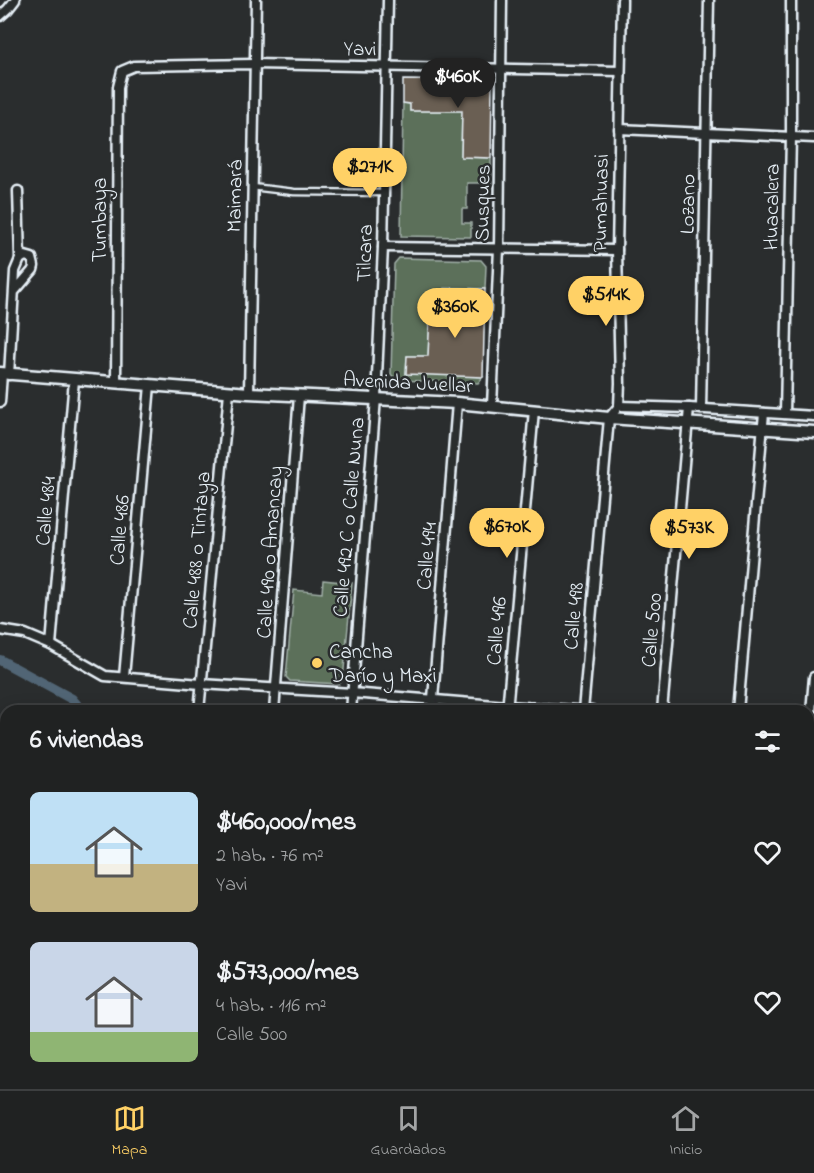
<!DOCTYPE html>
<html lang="es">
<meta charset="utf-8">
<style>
:root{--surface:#202222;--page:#2d2f2f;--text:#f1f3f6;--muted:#a2a4a5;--line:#3d3f40;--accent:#ffd166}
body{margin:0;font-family:"Indie Flower",sans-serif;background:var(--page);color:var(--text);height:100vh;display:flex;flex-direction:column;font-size:22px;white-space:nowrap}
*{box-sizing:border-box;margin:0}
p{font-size:20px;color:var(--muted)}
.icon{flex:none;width:33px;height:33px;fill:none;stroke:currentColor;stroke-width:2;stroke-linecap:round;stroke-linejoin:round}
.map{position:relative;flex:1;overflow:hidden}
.panel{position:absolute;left:0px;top:705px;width:814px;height:384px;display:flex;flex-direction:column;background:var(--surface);border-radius:18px 18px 0 0;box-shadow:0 3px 15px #0003,0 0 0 2px var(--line)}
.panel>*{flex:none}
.price{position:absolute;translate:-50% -51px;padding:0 14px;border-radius:21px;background:var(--accent);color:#111;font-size:20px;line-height:39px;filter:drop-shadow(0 2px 3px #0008)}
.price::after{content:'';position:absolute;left:50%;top:36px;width:18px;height:14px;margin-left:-9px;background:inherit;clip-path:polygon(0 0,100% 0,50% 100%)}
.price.selected{background:#222;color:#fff}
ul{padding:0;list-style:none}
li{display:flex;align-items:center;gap:18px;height:150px;padding:0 30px}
li span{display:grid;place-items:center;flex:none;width:168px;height:120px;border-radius:9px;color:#555}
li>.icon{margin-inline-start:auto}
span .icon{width:72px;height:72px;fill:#fffc;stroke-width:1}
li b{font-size:26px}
h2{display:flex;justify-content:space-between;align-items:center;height:72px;padding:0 30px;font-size:26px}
.tab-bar{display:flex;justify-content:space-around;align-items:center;height:84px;border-top:2px solid var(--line);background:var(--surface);font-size:16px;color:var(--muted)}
.tab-bar a{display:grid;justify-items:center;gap:3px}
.tab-bar .selected{color:var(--accent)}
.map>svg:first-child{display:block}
.green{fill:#5b705a;stroke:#a2b0a9;stroke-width:1.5}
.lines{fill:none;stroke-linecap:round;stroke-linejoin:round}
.canal{stroke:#516574;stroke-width:10}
.building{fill:#6b5e52;stroke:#e8f1f8;stroke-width:1.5}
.service-casing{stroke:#e8f1f8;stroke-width:9}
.minor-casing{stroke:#e8f1f8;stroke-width:13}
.tertiary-casing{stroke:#e8f1f8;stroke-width:15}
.service{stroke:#2a2d2e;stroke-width:4.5}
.minor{stroke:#2a2d2e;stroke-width:8}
.tertiary{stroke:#2a2d2e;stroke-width:10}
.poi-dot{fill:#ffd166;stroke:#2a2d2e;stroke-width:2}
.labels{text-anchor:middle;stroke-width:5;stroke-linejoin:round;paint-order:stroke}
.street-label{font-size:21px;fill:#e8f1f8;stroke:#2a2d2e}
.poi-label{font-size:21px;fill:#e8f1f8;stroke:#2a2d2e;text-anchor:start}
</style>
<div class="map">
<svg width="814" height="1089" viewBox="0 0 814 1089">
<rect width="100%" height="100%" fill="#2a2d2e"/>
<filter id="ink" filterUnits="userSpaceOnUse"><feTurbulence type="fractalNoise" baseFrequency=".0167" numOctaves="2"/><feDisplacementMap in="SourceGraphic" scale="12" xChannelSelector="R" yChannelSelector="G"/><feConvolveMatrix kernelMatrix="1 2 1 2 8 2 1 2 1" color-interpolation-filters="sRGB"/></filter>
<g filter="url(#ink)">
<g class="green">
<path d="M 403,103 L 410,104 L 410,111 L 462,111 L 461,157 L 491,158 L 491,183 L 467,183 L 467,209 L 462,209 L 462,223 L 471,223 L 471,237 L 401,236 Z"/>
<path d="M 399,258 L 481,260 L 486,266 L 485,289 L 444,288 L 444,299 L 453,300 L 453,314 L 430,314 L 428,356 L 407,356 L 406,373 L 483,377 L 478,383 L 396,380 L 391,374 L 394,264 Z"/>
<path d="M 323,580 L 352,583 L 343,680 L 339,684 L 290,681 L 286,677 L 294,590 L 322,593 Z"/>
</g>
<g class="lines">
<g class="canal">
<path d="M 0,660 L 72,699 L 82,711"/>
<path d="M 214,1083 L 221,1089"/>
</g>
</g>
<g class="building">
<path d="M 403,80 L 492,81 L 491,158 L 461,157 L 462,111 L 410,111 L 410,104 L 403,103 Z"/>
<path d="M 453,288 L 485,289 L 483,377 L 406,374 L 407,356 L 428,356 L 430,314 L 453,314 Z"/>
<rect x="808" y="974" width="6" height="86"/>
</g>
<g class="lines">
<g class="service-casing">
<path id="service" d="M 252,187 L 294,192 L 384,193"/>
</g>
<g class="minor-casing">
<g id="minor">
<path d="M 0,16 L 8,9 L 15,0"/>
<path d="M 619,129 L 814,138"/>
<path d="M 18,191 L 20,259"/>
<path d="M 383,247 L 617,250"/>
<path d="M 9,375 L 15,271 L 20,259 L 25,256 L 32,258 L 34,266 L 33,270 L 14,292"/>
<path d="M 116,382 L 118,87 L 122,71 L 134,66 L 254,64 L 620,71"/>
<path d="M 249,393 L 256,0"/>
<path d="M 0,402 L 2,374"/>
<path d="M 492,406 L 499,248 L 502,0"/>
<path d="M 619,406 L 620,383 L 617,250 L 622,0"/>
<path d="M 619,406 L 689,408 L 814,416"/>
<path d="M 701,409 L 709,0"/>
<path d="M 785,414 L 791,137 L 791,0"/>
<path d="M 0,630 L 25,634 L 51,645 L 105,676 L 201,684 L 352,693 L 507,706 L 592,711"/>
<path d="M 51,645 L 74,380"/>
<path d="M 124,677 L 150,385"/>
<path d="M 199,711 L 229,392"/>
<path d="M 274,711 L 299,396"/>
<path d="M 351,711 L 376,398 L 383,247 L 388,0"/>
<path d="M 432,711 L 457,403"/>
<path d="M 507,711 L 534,410"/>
<path d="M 583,711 L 609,418 L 619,406"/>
<path d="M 662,711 L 689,408"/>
<path d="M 738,711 L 764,413"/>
<path d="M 808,748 L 814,677"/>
<path d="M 102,1083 L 126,1085 L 133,1089"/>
<path d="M 9,1089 L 10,1083"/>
<path d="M 89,1089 L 89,1083"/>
<path d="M 293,1089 L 296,1083"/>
<path d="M 396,1089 L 397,1083"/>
<path d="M 471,1089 L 471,1083"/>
<path d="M 551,1089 L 551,1083"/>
<path d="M 627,1089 L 628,1083"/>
<path d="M 703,1089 L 704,1083"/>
<path d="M 777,1089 L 777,1083"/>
</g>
</g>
<g class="tertiary-casing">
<g id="tertiary">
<path d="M 0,373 L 249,393 L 457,403 L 609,418 L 814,432"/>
<path d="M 0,896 L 6,897"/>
<path d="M 808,970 L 814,971"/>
</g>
</g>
<use href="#service" class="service"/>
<use href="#minor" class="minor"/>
<use href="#tertiary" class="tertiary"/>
</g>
</g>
<circle class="poi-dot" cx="317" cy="663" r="6"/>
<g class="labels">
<g class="street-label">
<text transform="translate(360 48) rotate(1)" y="7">Yavi</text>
<text transform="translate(234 196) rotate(-89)" y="7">Maimará</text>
<text transform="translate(482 203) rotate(-89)" y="7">Susques</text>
<text transform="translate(600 203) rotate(-89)" y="7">Pumahuasi</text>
<text transform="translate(687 204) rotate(-89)" y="7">Lozano</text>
<text transform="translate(771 207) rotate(-89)" y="7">Huacalera</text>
<text transform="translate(99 220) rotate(-90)" y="7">Tumbaya</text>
<text transform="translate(364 253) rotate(-88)" y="7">Tilcara</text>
<text transform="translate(408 382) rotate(3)" y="7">Avenida Juellar</text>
<text transform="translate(45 511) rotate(-85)" y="7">Calle 484</text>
<text transform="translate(348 517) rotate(-85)" y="7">Calle 492 C o Calle Nuna</text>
<text transform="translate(119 530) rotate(-85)" y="7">Calle 486</text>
<text transform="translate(196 550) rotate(-85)" y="7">Calle 488 o Tintaya</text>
<text transform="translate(269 552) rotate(-86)" y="7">Calle 490 o Amancay</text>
<text transform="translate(426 556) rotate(-85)" y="7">Calle 494</text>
<text transform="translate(573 616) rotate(-85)" y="7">Calle 498</text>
<text transform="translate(651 630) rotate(-85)" y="7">Calle 500</text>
<text transform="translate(496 631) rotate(-85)" y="7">Calle 496</text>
</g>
<g class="poi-label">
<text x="329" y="658">Cancha<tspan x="329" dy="24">Darío y Maxi</tspan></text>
</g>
</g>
</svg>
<b class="price selected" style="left:458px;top:109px">$460K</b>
<b class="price" style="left:370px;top:199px">$271K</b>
<b class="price" style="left:606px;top:327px">$514K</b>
<b class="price" style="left:455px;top:339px">$360K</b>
<b class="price" style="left:507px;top:559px">$670K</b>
<b class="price" style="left:689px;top:560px">$573K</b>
<section class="panel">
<h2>6 viviendas<svg class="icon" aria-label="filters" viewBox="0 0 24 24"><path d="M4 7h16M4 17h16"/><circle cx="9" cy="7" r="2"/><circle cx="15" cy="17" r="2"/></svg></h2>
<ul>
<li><span style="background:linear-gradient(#bfe0f5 60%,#c2b280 0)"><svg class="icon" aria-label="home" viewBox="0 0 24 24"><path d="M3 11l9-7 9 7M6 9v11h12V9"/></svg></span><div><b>$460,000/mes</b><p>2 hab. · 76 m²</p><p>Yavi</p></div><svg class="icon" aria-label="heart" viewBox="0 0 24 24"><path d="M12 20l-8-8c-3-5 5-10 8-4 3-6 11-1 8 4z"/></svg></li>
<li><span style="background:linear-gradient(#c9d6e8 75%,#8fb573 0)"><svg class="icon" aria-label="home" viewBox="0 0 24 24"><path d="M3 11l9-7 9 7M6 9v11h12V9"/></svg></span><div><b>$573,000/mes</b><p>4 hab. · 116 m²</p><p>Calle 500</p></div><svg class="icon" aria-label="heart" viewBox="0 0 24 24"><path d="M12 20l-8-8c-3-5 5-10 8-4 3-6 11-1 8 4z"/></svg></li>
</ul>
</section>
</div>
<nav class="tab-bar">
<a class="selected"><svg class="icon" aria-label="map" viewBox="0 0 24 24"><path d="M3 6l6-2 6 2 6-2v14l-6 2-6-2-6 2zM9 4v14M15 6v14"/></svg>Mapa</a>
<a><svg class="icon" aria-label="saved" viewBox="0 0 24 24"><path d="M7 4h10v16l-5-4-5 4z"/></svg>Guardados</a>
<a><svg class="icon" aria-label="home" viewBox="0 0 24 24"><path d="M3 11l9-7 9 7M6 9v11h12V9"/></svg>Inicio</a>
</nav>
